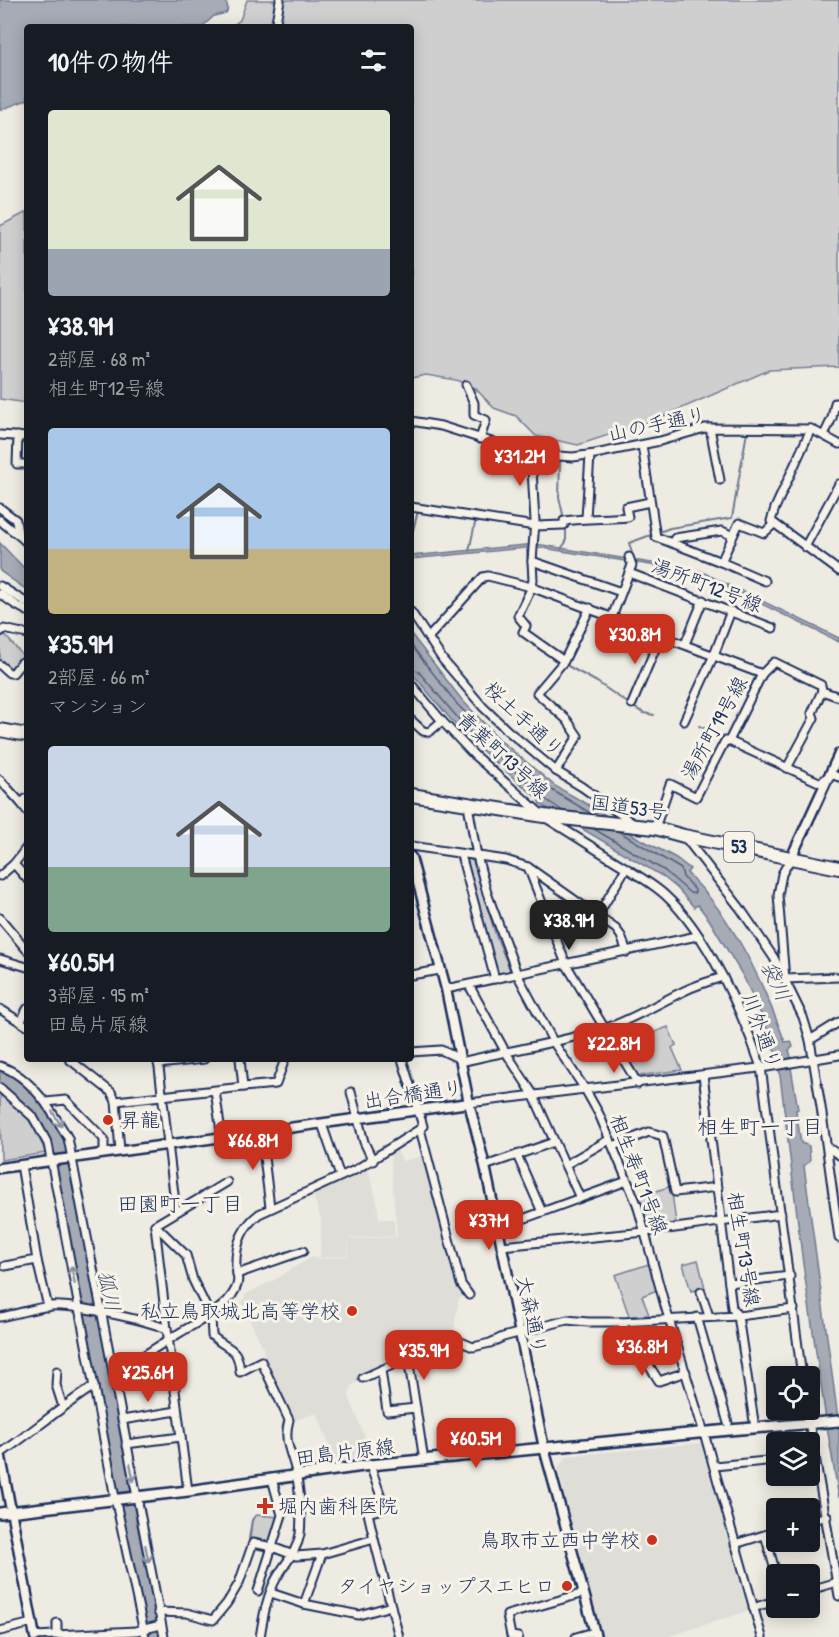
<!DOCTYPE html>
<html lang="ja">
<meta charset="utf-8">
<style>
:root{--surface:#171b24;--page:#242831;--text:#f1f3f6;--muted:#9ea1a6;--accent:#c8321e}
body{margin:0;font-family:"Patrick Hand","Klee One",sans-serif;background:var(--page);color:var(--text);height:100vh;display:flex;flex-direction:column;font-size:22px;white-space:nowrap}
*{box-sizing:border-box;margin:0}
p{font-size:20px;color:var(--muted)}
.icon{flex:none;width:33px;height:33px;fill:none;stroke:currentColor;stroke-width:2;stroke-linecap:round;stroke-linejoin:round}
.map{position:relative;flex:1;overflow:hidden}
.details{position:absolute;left:24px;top:24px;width:390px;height:1038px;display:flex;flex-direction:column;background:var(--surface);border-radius:6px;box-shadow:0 3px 15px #0003}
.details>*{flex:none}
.fabs{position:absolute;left:766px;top:1366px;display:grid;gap:12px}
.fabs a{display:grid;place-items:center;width:54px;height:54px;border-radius:6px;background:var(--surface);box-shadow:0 3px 15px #0003;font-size:30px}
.price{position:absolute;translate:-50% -51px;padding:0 14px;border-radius:12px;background:var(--accent);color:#fff;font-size:20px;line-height:39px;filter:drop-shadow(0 2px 3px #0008)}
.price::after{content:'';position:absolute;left:50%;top:36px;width:18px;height:14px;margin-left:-9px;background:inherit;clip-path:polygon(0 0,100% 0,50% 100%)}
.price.current{background:#222;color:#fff}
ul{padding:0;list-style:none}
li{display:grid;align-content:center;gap:12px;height:318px;padding:0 24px}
li span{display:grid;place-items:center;height:186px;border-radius:6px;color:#555}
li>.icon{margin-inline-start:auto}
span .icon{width:108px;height:108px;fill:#fffc;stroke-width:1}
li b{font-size:26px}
h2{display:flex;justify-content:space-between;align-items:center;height:72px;padding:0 24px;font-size:26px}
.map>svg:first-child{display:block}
.built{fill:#deddd8}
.green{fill:#cfcfcf;stroke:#757f96;stroke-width:1.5}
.water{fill:#a6abb5;stroke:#6e7992;stroke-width:1.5}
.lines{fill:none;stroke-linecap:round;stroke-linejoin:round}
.shore{stroke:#536181;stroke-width:1.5}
.stream{stroke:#6e7992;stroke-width:2}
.minor-casing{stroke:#1b2f5e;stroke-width:11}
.tertiary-casing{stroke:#1b2f5e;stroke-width:13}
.secondary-casing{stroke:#1b2f5e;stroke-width:14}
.trunk-casing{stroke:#1b2f5e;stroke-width:16}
.minor{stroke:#f7f3e8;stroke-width:7}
.tertiary{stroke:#f7f3e8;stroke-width:8}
.secondary{stroke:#f7f3e8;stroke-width:9}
.trunk{stroke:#f7f3e8;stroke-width:12}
.oneway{stroke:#8991a3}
.poi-dot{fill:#c8321e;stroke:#f7f3e8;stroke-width:2}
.labels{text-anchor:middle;stroke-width:6;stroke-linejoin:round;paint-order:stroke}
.shield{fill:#f7f3e8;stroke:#5d6a87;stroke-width:1.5}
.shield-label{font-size:18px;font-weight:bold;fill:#1b2f5e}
.street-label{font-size:20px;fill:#1b2f5e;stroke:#f7f3e8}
.poi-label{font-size:20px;fill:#1b2f5e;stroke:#f7f3e8;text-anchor:end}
.water-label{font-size:21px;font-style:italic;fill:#455478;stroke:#f7f3e8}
.neighbourhood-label{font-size:21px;fill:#1b2f5e;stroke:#f7f3e8}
</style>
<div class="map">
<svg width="839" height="1637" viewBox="0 0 839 1637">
<rect width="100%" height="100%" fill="#eeebe2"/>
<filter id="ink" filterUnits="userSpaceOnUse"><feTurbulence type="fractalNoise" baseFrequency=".0167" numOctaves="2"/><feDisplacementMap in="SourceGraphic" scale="12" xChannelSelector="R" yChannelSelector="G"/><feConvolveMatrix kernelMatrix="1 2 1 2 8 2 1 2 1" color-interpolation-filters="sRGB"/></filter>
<g filter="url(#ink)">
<g class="built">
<path d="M 395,1148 L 403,1161 L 425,1155 L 468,1296 L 459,1298 L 453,1336 L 417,1348 L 408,1355 L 362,1376 L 361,1381 L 352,1385 L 349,1396 L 372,1456 L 335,1460 L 317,1413 L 293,1421 L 265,1368 L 263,1348 L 242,1303 L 246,1294 L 278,1278 L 291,1269 L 313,1257 L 319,1259 L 348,1256 L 349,1239 L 397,1237 L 390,1152 Z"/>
<path d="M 367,1167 L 377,1201 L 379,1219 L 394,1219 L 395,1236 L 349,1238 L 347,1255 L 320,1258 L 321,1219 L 312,1191 Z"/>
<path d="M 701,1443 L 748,1611 L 666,1637 L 602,1637 L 558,1469 L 567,1456 Z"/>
</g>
<g class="green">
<path d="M 247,0 L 839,0 L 839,367 L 769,370 L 657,419 L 578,445 L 536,436 L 516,416 L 494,408 L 475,388 L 456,380 L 426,375 L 411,378 L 411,27 L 231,27 L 240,20 Z"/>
<path d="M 27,212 L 27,403 L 0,399 L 0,226 Z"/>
<path d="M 3,633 L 25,658 L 13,670 L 9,670 L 0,662 L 0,635 Z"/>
<path d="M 468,858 L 473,861 L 496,936 L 510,970 L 509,973 L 496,973 L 466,859 Z"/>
<path d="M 668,1027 L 676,1045 L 672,1048 L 682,1070 L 637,1076 L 619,1046 Z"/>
<path d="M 0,1093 C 23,1106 36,1129 46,1153 L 1,1160 Z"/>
<path d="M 671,1186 L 676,1223 L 652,1226 L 648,1224 L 639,1197 Z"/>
<path d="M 698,1260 L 705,1288 L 691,1291 L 683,1264 Z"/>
<path d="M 649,1264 L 657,1290 L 642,1296 L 649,1315 L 629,1316 L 615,1275 Z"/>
<path d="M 257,1515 L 279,1517 L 269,1545 L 250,1540 L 252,1520 Z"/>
</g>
<g class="water">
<path d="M 0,0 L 224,0 C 228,4 229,8 226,13 L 214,16 L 202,27 L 27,27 L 27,100 L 0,110 Z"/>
<path d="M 0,543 L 27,571 L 27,590 L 0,571 Z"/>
<path d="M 536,544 L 700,571 L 839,638 L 839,642 L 723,585 L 689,571 L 536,547 L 411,559 L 411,556 Z"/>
<path d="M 411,634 L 462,700 L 502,742 L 518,755 L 555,786 L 601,812 L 631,834 L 676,858 L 690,869 L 687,873 C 734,918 763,983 785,1042 L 791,1041 L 793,1047 L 789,1050 L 794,1067 L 791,1068 L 798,1109 L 796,1110 L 801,1143 L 809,1146 L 810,1161 L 804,1166 L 839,1426 L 839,1498 L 828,1433 L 803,1264 L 778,1059 L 760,1012 L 743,976 L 710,921 L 698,905 L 694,907 L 677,888 L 662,876 L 540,804 L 537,798 L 463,734 L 411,672 Z"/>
<path d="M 0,1069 C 33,1082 57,1118 67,1150 L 140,1540 L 160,1637 L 149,1637 L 123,1518 L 53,1152 C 43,1123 25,1102 0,1085 Z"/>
</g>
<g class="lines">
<g class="shore">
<path d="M 411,645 L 457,704 L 498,746 L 552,790 L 592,814"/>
<path d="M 411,669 L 418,671 L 468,730 L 540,793 L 545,799 L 563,811"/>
<path d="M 594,829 L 665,871 L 690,893 L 695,893 L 695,890 L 683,877 L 681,869 L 618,831"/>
</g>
<g class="stream">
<path d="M 560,460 L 559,497 L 564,519"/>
<path d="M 411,538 L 418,511"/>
<path d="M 561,549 L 566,542 L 566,524"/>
<path d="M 527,550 L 529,584"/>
<path d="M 469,551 L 476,519"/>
<path d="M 634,560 L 629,543 L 670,528 L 732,518 L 747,432"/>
<path d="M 566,665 L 597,682 L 629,704"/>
<path d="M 411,690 L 437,720"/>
<path d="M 633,707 L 644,713 L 654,715"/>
<path d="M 699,726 L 726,738"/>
<path d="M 249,1539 L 252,1520 L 255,1516"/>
</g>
<g class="minor-casing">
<g id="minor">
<path d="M 275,27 L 280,0"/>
<path d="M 466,385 L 474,403 L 474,415 L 486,420 L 480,439"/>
<path d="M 411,421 L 441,426 L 517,450 L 544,455 L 573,457 L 595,454 L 660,441 L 705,428 L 811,429 L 839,444"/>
<path d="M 710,428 L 720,480"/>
<path d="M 811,429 L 775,508 L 771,521 L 839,571"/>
<path d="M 0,435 L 27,437"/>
<path d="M 824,435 L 832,418 L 835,403 L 839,403"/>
<path d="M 18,436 L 17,464 L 27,464"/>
<path d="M 642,445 L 656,537 L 672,543"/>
<path d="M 531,453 L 535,521 L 532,561 L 533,580 L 530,591 L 518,616 L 526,626 L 523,632 L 564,661 L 537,693 L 567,720 L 578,736 L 556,771"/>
<path d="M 411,507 L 535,526 L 564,525 L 564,521 C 585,518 606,519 628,517 L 626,507 L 650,502"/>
<path d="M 0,508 L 16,520 L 18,533"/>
<path d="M 586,518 L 590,455"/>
<path d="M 0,520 C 9,529 19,534 27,543"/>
<path d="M 733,536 L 722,531 L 675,538 L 672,543 L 721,562 L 739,523 L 764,533 L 774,524"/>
<path d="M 805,547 L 839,484"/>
<path d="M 532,561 L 621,592"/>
<path d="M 721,562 L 765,581"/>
<path d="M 629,573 L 773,628"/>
<path d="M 0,586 L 27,603"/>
<path d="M 0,594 L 16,605 L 27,611"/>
<path d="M 411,612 L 443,660 L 483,707 L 508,731 L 556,771 L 582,787 L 634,824"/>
<path d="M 612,617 L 632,565 L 629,557"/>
<path d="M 0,632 L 4,629 L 27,634"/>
<path d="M 428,638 L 483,577 L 488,576 L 531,587 L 762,674 L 774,662 L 821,685 L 822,691 L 839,697"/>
<path d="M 685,644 L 703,600"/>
<path d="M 564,661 L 590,608"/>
<path d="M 0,665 L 9,673 L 13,673 L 21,663 L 27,660"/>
<path d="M 411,684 L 442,721"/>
<path d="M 632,704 L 661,635"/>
<path d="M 411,720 L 423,731 L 429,732 L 442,721 L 474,755 L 540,813"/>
<path d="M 684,721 L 714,655 L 731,611"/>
<path d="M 729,741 L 821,783 L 830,774 L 839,777"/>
<path d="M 787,768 L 814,718 L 812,713 L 822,691"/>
<path d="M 0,780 L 21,803"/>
<path d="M 27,798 L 21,803 L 27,811"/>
<path d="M 468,805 L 477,856 L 487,893 L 517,974 L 554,1043 L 585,1089 L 599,1114 L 637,1204 L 665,1306 L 704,1433 L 762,1637"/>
<path d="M 549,820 C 574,835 598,851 623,866 C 637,875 653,884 665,895 C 707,933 743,1014 761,1067 L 802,1377"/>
<path d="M 655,828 L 670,784 L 696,797 L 725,741 L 729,741 L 762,674"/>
<path d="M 684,836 L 740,908 L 774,958 L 803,1017 L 810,1040 L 821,1107 L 839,1238"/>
<path d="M 411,846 L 506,860 L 528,867 L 616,929 L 621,936 L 627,952"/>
<path d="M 461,855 L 495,979"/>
<path d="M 791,858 L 782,874 L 778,895 L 785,979 L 839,977"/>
<path d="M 14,864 L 27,879"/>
<path d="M 528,867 L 566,964 L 638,1084"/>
<path d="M 0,876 L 14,864 L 27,847"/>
<path d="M 598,915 L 626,868"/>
<path d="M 0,918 L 27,950"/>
<path d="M 0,959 L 27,967"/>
<path d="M 411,975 L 440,970"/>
<path d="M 469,985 L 505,1051 L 533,1094 L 580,1198"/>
<path d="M 446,989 L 697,936"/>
<path d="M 0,1009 L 27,1026"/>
<path d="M 21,1021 L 27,1009"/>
<path d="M 810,1040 L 839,1022"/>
<path d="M 411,1052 L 441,1050 L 460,1059"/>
<path d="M 69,1059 L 111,1092 L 116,1101 L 243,1087"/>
<path d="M 158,1059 L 176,1211"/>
<path d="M 240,1059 L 243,1087 L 276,1084 L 285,1059"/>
<path d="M 461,1062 C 510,1050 561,1043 609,1027 C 635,1018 659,1003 684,991 C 696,985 710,981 723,977"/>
<path d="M 158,1064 L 204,1059"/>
<path d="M 0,1066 C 31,1076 52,1111 68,1138 L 164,1637"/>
<path d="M 703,1075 L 732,1308 L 738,1316 L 755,1428"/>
<path d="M 0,1088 L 33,1117 L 48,1144 L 115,1498 L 145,1637"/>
<path d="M 215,1091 L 222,1138"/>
<path d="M 351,1092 L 364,1142 L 373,1161"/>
<path d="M 116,1101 L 120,1151"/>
<path d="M 46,1102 L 66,1100 L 104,1139 L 104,1153"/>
<path d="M 469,1103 L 767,1067 L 839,1055"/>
<path d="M 322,1124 L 340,1176"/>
<path d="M 420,1129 L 461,1284 L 469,1295"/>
<path d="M 261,1132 L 270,1207"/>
<path d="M 613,1146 L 649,1132 L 663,1136 L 675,1192 L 718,1187"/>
<path d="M 827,1147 L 839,1155"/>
<path d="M 517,1155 L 542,1212"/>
<path d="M 21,1165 L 37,1260 L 48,1307"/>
<path d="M 565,1165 L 610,1139"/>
<path d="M 485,1166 L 554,1142"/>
<path d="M 155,1225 L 186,1255 L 193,1280 L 211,1317 L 212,1336 C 229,1351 238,1345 240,1372 L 261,1361 L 289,1420 C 282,1444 294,1455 297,1478 C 300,1496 302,1516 300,1534 C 297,1553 282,1566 274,1583 C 266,1600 263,1619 260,1637"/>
<path d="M 155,1225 L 167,1329 L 188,1491"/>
<path d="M 155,1225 L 227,1182"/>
<path d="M 498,1228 L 627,1181"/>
<path d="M 501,1246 L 645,1232 L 781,1214"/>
<path d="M 5,1266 L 37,1260"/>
<path d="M 237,1274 L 303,1251"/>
<path d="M 729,1283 L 790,1276"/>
<path d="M 701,1292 L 709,1316"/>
<path d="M 0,1317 C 17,1314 34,1308 51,1306 C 72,1304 146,1320 167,1329"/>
<path d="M 697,1317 L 728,1423"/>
<path d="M 621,1322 L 659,1381 L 686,1372"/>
<path d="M 408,1358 L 416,1408"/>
<path d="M 381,1370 L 387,1411 L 416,1408 L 424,1461"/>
<path d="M 57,1371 L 56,1385 L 63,1407"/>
<path d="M 113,1374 C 136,1361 158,1346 181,1332 C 199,1321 225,1310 235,1290 C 240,1281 237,1276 236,1267 C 235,1246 242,1227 259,1214 L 357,1169 L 420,1129 L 423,1126 L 402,1059"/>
<path d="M 363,1378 L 408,1358 L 425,1347 L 454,1339 L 473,1347 L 490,1343 L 503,1337 L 567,1320 L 588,1322 L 621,1322 L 738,1316 L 794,1309"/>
<path d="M 807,1410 L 839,1596"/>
<path d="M 122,1420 L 177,1411"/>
<path d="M 126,1444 L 181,1437"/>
<path d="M 0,1454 C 32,1432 61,1407 94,1386"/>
<path d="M 714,1466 L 777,1460"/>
<path d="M 272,1479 L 282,1515 L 272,1547 L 296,1556 L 322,1554 L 374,1539 L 368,1513 L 385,1508 L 370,1465"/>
<path d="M 810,1521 L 827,1516"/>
<path d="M 765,1535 L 777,1577"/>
<path d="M 735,1544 L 777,1531"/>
<path d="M 322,1554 L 304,1604 L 359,1615 L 391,1606 L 374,1539"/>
<path d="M 810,1590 L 837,1582"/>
<path d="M 271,1593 L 304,1604"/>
<path d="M 391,1606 L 399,1637"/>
<path d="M 753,1608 L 777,1600"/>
<path d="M 158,1612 L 187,1613 L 213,1620 L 227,1603 L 239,1583 L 253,1543 L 272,1547 L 258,1591"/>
<path d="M 0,1631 L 32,1623"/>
<path d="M 57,1635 L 57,1623"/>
<path d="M 35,1636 L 136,1631 L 161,1625"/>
<path d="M 518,1637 L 511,1636 L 507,1615 L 584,1593"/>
<path d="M 576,1637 L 594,1632"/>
</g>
</g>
<g class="tertiary-casing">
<g id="tertiary">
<path d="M 411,857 L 446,989 L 469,1103 L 485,1166 L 544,1448 L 596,1637"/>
<path d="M 791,858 L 839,754"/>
<path d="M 0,1168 L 469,1103"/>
<path d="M 0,1452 L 35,1637"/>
</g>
</g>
<g class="secondary-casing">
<path id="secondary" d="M 0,1513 L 188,1491 L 370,1465 L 729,1430 L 839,1421"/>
</g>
<g class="trunk-casing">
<g id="trunk">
<path d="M 0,730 L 27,735"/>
<path d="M 411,795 L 544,816 L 655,828 L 684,836 L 839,868"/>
</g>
</g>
<use href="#minor" class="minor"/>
<use href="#tertiary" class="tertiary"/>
<use href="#secondary" class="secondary"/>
<use href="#trunk" class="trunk"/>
</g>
<defs><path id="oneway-shaft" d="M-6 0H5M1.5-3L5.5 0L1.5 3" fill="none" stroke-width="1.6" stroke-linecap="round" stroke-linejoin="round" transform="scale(1.5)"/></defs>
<g class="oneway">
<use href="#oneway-shaft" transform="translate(57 1119) rotate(59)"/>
<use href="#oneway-shaft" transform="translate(73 1275) rotate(-101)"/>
<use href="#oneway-shaft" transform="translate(132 1473) rotate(79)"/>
<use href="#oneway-shaft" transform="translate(147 1554) rotate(79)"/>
</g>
</g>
<g class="poi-dot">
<circle cx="108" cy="1120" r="6"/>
<circle cx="352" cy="1311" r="6"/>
<path d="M262 1497h6v6h6v6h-6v6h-6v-6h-6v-6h6z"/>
<circle cx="652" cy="1540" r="6"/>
<circle cx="567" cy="1586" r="6"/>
</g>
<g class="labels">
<rect class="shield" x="724" y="832" width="30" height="30" rx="4.5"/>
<g class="shield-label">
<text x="739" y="853">53</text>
</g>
<g class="street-label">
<text transform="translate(657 424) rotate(-12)" y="7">山の手通り</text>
<text transform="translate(707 585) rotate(21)" y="7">湯所町12号線</text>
<text transform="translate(524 719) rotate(43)" y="7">桜土手通り</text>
<text transform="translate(714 728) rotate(-61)" y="7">湯所町19号線</text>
<text transform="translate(503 755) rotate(43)" y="7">青葉町13号線</text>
<text transform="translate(629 807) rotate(8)" y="7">国道53号</text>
<text transform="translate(762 1031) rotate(70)" y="7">川外通り</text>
<text transform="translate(413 1094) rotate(-8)" y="7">出合橋通り</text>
<text transform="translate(639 1174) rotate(69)" y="7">相生寿町1号線</text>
<text transform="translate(744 1249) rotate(81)" y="7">相生町13号線</text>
<text transform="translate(532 1315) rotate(78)" y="7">大森通り</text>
<text transform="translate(345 1452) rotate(-7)" y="7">田島片原線</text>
</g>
<g class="poi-label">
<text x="120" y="1127" text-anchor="start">昇龍</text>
<text x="340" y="1318">私立鳥取城北高等学校</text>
<text x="278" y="1513" text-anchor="start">堀内歯科医院</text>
<text x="640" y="1547">鳥取市立西中学校</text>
<text x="555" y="1593">タイヤショップスエヒロ</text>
</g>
<g class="water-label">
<text transform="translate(776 981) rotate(65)" y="7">袋川</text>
<text transform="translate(109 1291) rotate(79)" y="7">狐川</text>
</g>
<g class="neighbourhood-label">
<text x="760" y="1134">相生町一丁目</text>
<text x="180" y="1211">田園町一丁目</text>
</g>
</g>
</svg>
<div class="fabs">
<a><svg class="icon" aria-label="locate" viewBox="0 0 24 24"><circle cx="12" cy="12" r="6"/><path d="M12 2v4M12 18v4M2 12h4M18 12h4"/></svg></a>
<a><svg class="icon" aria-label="layers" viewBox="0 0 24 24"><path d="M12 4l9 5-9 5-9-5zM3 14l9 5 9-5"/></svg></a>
<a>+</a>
<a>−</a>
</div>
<b class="price" style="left:520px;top:487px">¥31.2M</b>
<b class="price" style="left:635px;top:665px">¥30.8M</b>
<b class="price current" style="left:569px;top:951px">¥38.9M</b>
<b class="price" style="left:614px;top:1074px">¥22.8M</b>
<b class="price" style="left:253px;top:1171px">¥66.8M</b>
<b class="price" style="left:489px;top:1251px">¥37M</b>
<b class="price" style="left:642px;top:1377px">¥36.8M</b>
<b class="price" style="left:424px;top:1381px">¥35.9M</b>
<b class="price" style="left:148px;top:1403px">¥25.6M</b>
<b class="price" style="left:476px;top:1469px">¥60.5M</b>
<section class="details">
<h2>10件の物件<svg class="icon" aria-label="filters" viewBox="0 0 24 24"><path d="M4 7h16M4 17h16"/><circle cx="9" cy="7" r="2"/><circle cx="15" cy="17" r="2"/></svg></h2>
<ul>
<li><span style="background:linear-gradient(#dfe7d0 75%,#9aa5b1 0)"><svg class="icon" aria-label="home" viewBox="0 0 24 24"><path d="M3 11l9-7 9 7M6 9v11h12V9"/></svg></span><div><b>¥38.9M</b><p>2部屋 · 68 m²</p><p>相生町12号線</p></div></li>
<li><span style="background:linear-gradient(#a9c7e8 65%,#c2b280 0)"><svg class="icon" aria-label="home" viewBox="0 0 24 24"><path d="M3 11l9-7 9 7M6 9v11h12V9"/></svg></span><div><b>¥35.9M</b><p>2部屋 · 66 m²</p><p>マンション</p></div></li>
<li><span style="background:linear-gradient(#c9d6e8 65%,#7fa58c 0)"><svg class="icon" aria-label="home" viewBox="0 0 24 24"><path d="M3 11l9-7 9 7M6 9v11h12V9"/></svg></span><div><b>¥60.5M</b><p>3部屋 · 95 m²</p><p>田島片原線</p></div></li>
</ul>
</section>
</div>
